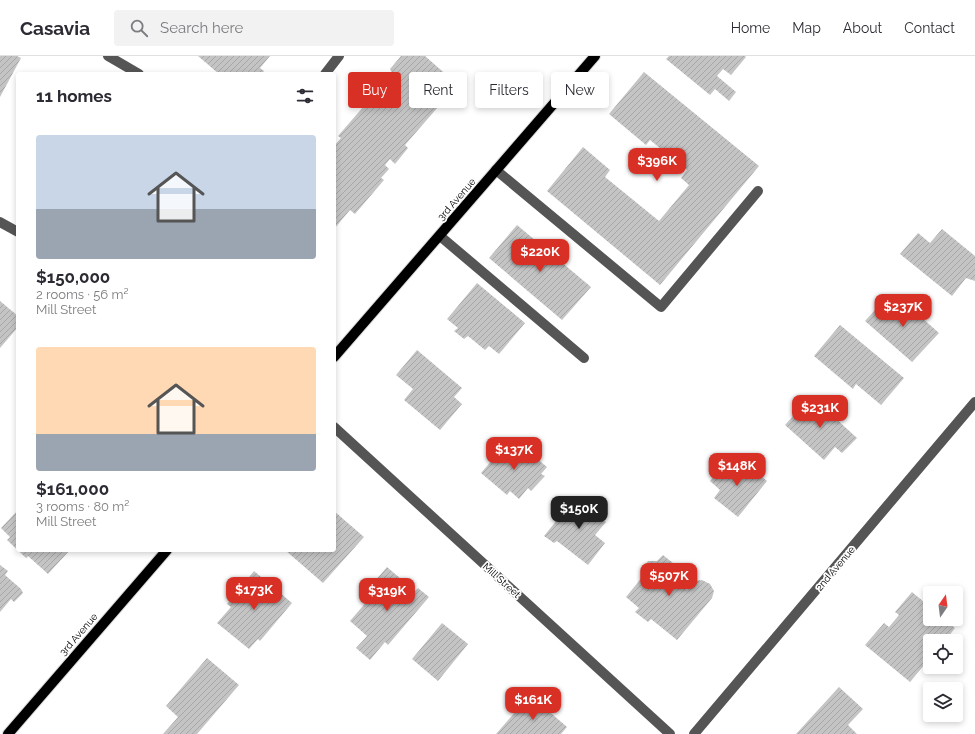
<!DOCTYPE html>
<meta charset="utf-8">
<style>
:root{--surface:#fff;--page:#f2f2f3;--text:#2b2b33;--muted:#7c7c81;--line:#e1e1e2;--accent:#d93025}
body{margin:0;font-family:Raleway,sans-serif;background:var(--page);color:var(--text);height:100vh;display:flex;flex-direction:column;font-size:15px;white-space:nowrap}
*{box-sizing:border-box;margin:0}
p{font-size:13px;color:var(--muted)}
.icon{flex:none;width:22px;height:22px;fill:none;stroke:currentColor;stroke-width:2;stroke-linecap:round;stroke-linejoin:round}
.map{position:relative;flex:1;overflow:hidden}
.drawer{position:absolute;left:16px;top:16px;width:320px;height:480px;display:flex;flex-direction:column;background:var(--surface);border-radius:4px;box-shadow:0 2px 6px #0003}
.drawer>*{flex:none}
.top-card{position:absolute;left:348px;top:16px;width:380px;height:36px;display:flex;gap:8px}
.needle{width:26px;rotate:14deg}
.fabs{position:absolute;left:923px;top:530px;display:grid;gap:8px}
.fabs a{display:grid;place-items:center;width:40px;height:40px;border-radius:4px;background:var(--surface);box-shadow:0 2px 6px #0003;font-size:20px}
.price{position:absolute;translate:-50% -34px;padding:0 9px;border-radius:8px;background:var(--accent);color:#fff;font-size:13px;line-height:26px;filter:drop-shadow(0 1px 2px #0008)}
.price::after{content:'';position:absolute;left:50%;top:24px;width:12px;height:9px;margin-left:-6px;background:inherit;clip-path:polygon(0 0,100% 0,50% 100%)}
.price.active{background:#222;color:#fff}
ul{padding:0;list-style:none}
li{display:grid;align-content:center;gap:8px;height:212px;padding:0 20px}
li span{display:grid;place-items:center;height:124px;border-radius:4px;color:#555}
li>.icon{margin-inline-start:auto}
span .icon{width:72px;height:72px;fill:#fffc;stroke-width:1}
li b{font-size:17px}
h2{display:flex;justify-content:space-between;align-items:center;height:48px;padding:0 20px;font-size:17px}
.chip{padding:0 14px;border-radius:4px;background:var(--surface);box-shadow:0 2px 6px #0003;font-size:14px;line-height:36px}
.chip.active{background:var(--accent);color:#fff}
header{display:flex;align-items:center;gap:24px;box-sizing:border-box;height:56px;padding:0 20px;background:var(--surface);border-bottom:1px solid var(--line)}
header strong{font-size:19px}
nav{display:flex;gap:22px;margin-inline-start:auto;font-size:14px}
.search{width:280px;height:36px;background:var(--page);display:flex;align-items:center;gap:10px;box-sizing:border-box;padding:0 14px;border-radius:4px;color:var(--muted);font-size:15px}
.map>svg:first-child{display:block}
.building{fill:url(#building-hatch)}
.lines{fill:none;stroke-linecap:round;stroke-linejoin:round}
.major-casing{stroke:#dbdbdb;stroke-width:12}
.minor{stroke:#555;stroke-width:10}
.major{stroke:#000;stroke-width:10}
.labels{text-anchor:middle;stroke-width:3.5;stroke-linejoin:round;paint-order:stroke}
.street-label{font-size:10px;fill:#000;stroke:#fff}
</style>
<header>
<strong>Casavia</strong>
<div class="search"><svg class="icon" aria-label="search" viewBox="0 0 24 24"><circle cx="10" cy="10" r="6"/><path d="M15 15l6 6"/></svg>Search here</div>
<nav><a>Home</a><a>Map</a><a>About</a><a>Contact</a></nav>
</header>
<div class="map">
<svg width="975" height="678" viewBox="0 0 975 678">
<defs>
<pattern id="building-hatch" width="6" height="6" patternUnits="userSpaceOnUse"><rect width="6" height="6" fill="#c4c4c4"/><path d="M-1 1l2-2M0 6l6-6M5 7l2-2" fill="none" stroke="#a7a7a7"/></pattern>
</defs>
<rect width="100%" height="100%" fill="#fff"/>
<g class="building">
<path d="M 0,0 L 17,0 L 21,2 L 0,41 Z"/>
<path d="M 198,0 L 270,0 L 260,12 L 264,15 L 262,18 L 219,18 Z"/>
<path d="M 401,0 L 425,0 L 458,29 L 445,44 L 442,41 L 435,49 L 438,51 L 405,89 L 408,92 L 395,108 L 390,103 L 385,109 L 389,113 L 381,122 L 384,124 L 355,158 L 350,154 L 334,173 L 334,90 L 341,82 L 338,80 L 364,50 L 360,47 L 383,21 L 386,24 L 392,17 L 390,13 Z"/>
<path d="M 669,0 L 745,0 L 746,1 L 731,19 L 723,13 L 717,20 L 736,36 L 729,45 L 715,33 L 710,39 L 666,3 Z"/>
<path d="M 644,16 L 759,110 L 660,229 L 547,135 L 583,91 L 610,114 L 605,121 L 659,165 L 689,129 L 681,122 L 687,114 L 650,84 L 646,89 L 609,58 Z"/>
<path d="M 517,169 L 591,231 L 562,264 L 489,202 Z"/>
<path d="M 942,173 L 975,200 L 975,225 L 966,222 L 952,240 L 900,198 L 918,177 L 930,187 Z"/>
<path d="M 477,227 L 525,267 L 499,298 L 489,290 L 485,294 L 468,280 L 464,283 L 454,275 L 458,272 L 447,263 Z"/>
<path d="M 895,238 L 939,277 L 912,306 L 865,265 L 875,254 L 878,256 Z"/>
<path d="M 0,245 L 18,260 L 18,271 L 0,292 Z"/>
<path d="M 840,269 L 904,322 L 881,349 L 856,328 L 853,333 L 814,300 Z"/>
<path d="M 417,294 L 462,332 L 454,341 L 462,348 L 440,374 L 404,344 L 413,333 L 396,319 Z"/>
<path d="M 811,340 L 857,382 L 842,397 L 835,391 L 824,404 L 785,369 Z"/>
<path d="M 511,382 L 521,390 L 518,394 L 532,407 L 536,402 L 547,411 L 541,418 L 545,420 L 531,435 L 528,432 L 519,443 L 510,435 L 507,439 L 481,417 Z"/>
<path d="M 726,405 L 737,413 L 743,406 L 767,425 L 738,461 L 714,442 L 720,434 L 710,425 Z"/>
<path d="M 582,440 L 603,457 L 600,461 L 606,466 L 595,479 L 605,487 L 588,509 L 557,485 L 554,487 L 544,480 L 575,442 L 578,444 Z"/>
<path d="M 18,454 L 18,494 L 70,494 L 48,518 L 28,500 L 26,502 L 7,484 L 10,481 L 1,472 Z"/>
<path d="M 334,455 L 364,481 L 323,527 L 285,494 L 334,494 Z"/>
<path d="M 663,499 L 689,520 L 682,529 L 687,534 L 695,525 L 702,524 L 710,528 L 714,535 L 712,542 L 677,584 L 651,563 L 648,566 L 635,556 L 639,552 L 626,541 L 644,519 L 642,514 L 648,505 L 657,505 Z"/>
<path d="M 0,509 L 8,515 L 5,519 L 21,533 L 23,537 L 14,546 L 11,543 L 0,556 Z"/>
<path d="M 387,511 L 415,535 L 418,532 L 429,541 L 388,589 L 385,586 L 370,604 L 356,592 L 367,580 L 350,565 L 380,530 L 374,526 Z"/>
<path d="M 254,515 L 292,547 L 260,585 L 258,583 L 249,593 L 217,567 L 231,551 L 227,548 Z"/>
<path d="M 912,536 L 930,551 L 930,563 L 944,563 L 955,572 L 945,585 L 930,585 L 930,602 L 910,626 L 865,589 L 884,567 L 889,571 L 899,559 L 895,556 Z"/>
<path d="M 442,567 L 468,588 L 438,625 L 412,603 Z"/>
<path d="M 207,602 L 239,629 L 197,678 L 163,678 L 178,661 L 166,650 Z"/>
<path d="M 839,631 L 863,653 L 848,669 L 857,678 L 796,678 Z"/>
<path d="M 530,639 L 567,671 L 561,678 L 496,678 Z"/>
</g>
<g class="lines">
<g class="major-casing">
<g id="major">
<path d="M 334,301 L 595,0"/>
<path d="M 8,678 L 167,494"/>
</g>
</g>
<g class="minor">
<path d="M 108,0 L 139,18"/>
<path d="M 325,18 L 339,0"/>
<path d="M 496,114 L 661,251 L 758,135"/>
<path d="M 0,166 L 18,176"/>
<path d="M 440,180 L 584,302"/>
<path d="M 334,371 L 670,678"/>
<path d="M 694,678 L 975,346"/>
</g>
<use href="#major" class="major"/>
</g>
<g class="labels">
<g class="street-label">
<text transform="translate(456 143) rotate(-49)" y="4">3rd Avenue</text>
<text transform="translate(835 512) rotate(-50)" y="4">2nd Avenue</text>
<text transform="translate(502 524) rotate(42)" y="4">Mill Street</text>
<text transform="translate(78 578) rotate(-49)" y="4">3rd Avenue</text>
</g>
</g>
</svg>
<div class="fabs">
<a><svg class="needle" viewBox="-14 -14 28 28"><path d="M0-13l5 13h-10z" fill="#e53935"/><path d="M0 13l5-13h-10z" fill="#7c7c81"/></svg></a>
<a><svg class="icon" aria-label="locate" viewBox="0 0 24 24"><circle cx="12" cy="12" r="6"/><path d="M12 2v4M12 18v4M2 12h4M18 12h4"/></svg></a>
<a><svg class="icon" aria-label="layers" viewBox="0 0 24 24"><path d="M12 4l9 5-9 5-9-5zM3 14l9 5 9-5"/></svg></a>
</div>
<b class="price" style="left:657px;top:126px">$396K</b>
<b class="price" style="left:540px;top:217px">$220K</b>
<b class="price" style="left:903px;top:272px">$237K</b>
<b class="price" style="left:820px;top:373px">$231K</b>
<b class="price" style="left:514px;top:415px">$137K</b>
<b class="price" style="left:737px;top:431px">$148K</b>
<b class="price active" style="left:579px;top:474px">$150K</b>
<b class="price" style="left:669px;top:541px">$507K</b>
<b class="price" style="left:254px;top:555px">$173K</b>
<b class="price" style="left:387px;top:556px">$319K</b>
<b class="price" style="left:533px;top:665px">$161K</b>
<div class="top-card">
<a class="chip active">Buy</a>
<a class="chip">Rent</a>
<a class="chip">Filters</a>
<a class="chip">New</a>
</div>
<section class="drawer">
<h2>11 homes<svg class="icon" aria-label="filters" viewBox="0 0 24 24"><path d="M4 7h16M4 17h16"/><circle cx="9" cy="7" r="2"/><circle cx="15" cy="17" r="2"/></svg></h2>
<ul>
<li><span style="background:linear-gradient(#c9d6e8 60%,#9aa5b1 0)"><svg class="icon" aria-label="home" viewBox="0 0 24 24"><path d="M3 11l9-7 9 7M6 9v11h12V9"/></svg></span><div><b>$150,000</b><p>2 rooms · 56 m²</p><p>Mill Street</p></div></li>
<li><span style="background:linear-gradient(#ffd9b3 70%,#9aa5b1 0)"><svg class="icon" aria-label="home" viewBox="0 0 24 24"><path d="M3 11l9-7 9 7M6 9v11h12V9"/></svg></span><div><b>$161,000</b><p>3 rooms · 80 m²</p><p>Mill Street</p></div></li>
</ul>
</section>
</div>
